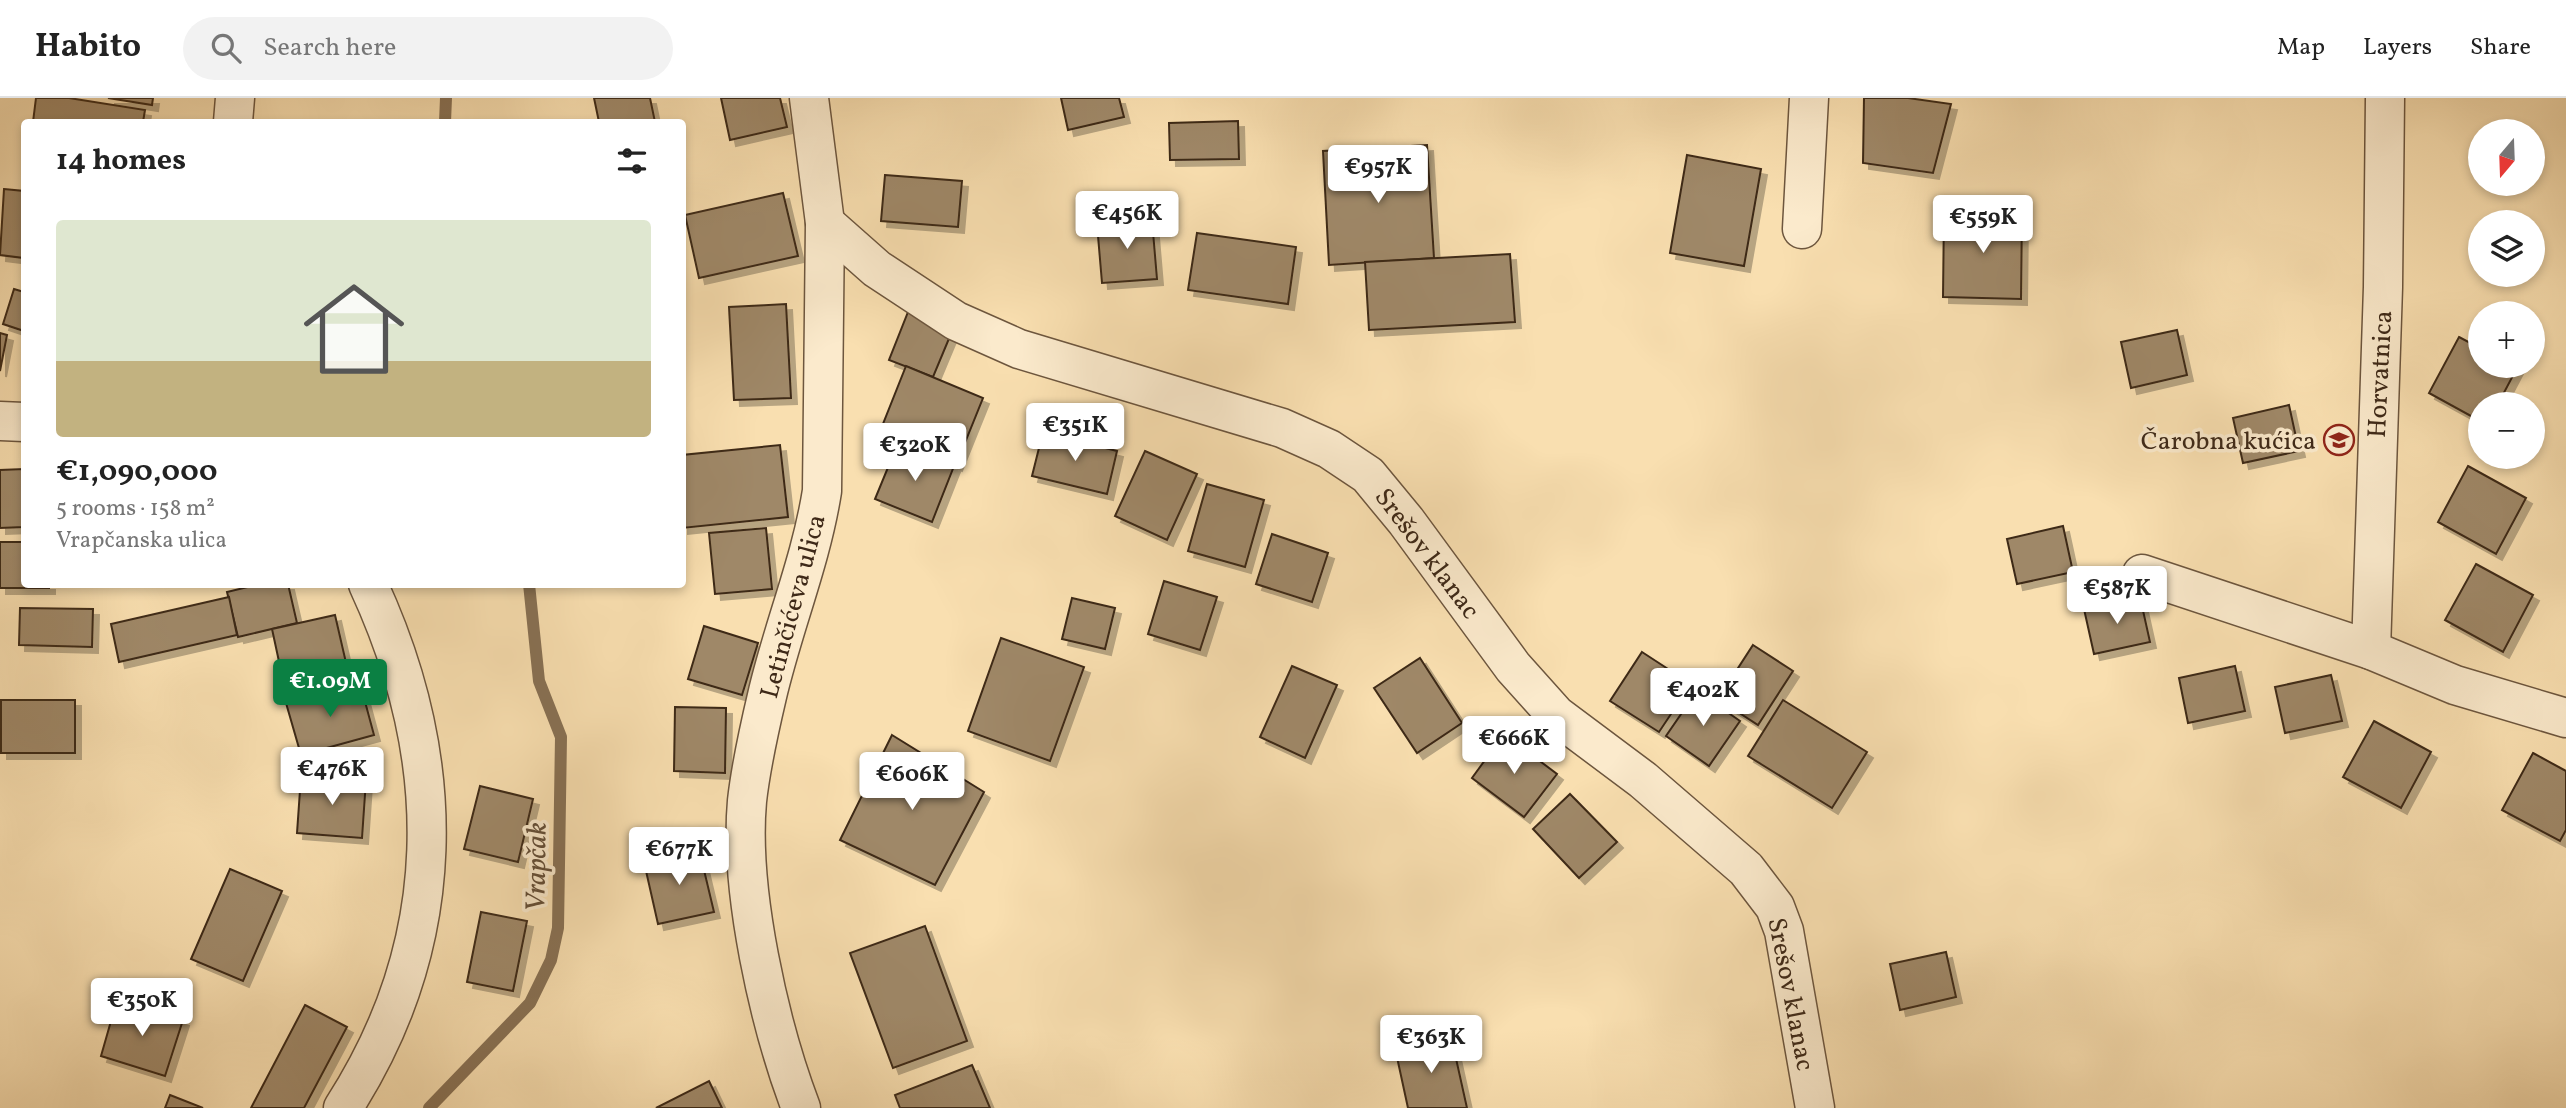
<!DOCTYPE html>
<meta charset="utf-8">
<style>
:root{--surface:#fff;--page:#f2f2f2;--text:#222;--muted:#767676;--line:#e0e0e0;--accent:#0b8043}
body{margin:0;font-family:Vollkorn,serif;background:var(--page);color:var(--text);height:100vh;display:flex;flex-direction:column;font-size:26px;white-space:nowrap}
*{box-sizing:border-box;margin:0}
p{font-size:23px;color:var(--muted)}
.icon{flex:none;width:38px;height:38px;fill:none;stroke:currentColor;stroke-width:2;stroke-linecap:round;stroke-linejoin:round}
.map{position:relative;flex:1;overflow:hidden}
.panel{position:absolute;left:21px;top:21px;width:665px;height:469px;display:flex;flex-direction:column;background:var(--surface);border-radius:7px;box-shadow:0 4px 10px #0003}
.panel>*{flex:none}
.needle{width:46px;rotate:199deg}
.buttons{position:absolute;left:2468px;top:21px;display:grid;gap:14px}
.buttons a{display:grid;place-items:center;width:77px;height:77px;border-radius:50%;background:var(--surface);box-shadow:0 4px 10px #0003;font-size:35px}
.price{position:absolute;translate:-50% -60px;padding:0 16px;border-radius:7px;background:#fff;color:#222;font-size:23px;line-height:46px;filter:drop-shadow(0 2px 4px #0008)}
.price::after{content:'';position:absolute;left:50%;top:42px;width:21px;height:16px;margin-left:-10px;background:inherit;clip-path:polygon(0 0,100% 0,50% 100%)}
.price.current{background:var(--accent);color:#fff}
ul{padding:0;list-style:none}
li{display:grid;align-content:center;gap:14px;height:371px;padding:0 35px}
li+li{border-top:2px solid var(--line)}
li span{display:grid;place-items:center;height:217px;border-radius:7px;color:#555}
li>.icon{margin-inline-start:auto}
span .icon{width:126px;height:126px;fill:#fffc;stroke-width:1}
li b{font-size:30px}
h2{display:flex;justify-content:space-between;align-items:center;height:84px;padding:0 35px;font-size:30px}
header{display:flex;align-items:center;gap:42px;box-sizing:border-box;height:98px;padding:0 35px;background:var(--surface);border-bottom:2px solid var(--line)}
header strong{font-size:33px}
nav{display:flex;gap:38px;margin-inline-start:auto;font-size:24px}
.search{width:490px;height:63px;background:var(--page);display:flex;align-items:center;gap:18px;box-sizing:border-box;padding:0 24px;border-radius:38px;color:var(--muted);font-size:26px}
.map>svg:first-child{display:block}
.lines{fill:none;stroke-linecap:round;stroke-linejoin:round}
.stream{stroke:#887154;stroke-width:12}
.building{fill:#9f8867;stroke:#3e2918;stroke-width:2;filter:url(#shadow)}
.minor-casing{stroke:#6d563e;stroke-width:41}
.minor{stroke:#fbeacc;stroke-width:38}
.labels{text-anchor:middle;stroke-width:7;stroke-linejoin:round;paint-order:stroke}
.street-label{font-size:26px;fill:#3e2918;stroke:#fbeacc}
.poi-label{font-size:26px;fill:#3e2918;stroke:#fbeacc;text-anchor:end}
.water-label{font-size:28px;font-style:italic;fill:#634d36;stroke:#fbeacc}
</style>
<header>
<strong>Habito</strong>
<div class="search"><svg class="icon" aria-label="search" viewBox="0 0 24 24"><circle cx="10" cy="10" r="6"/><path d="M15 15l6 6"/></svg>Search here</div>
<nav><a>Map</a><a>Layers</a><a>Share</a></nav>
</header>
<div class="map">
<svg width="2566" height="1010" viewBox="0 0 2566 1010">
<defs>
<filter id="shadow"><feDropShadow dx="6" dy="6" stdDeviation="0" flood-color="#0004"/></filter>
</defs>
<rect width="100%" height="100%" fill="#f9dfb0"/>
<filter id="stains"><feTurbulence type="fractalNoise" baseFrequency=".00286" numOctaves="4"/><feColorMatrix values="0 0 0 0 .2 0 0 0 0 .09 0 0 0 0 .02 0 0 0 .5 -.17"/></filter>
<radialGradient id="worn" r=".72"><stop offset=".6" stop-color="#630" stop-opacity="0"/><stop offset="1" stop-color="#630" stop-opacity=".3"/></radialGradient>
<g class="lines">
<g class="stream">
<path d="M 445,24 L 446,0"/>
<path d="M 429,1010 L 530,905 L 551,862 L 558,830 L 561,639 L 539,583 L 529,486"/>
</g>
</g>
<g class="building">
<path d="M 36,0 L 69,0 L 145,12 L 143,24 L 33,24 Z"/>
<path d="M 108,0 L 153,0 L 152,7 Z"/>
<path d="M 594,0 L 650,0 L 655,24 L 599,24 Z"/>
<path d="M 721,0 L 780,0 L 787,29 L 730,42 Z"/>
<path d="M 1061,0 L 1119,0 L 1124,19 L 1068,32 Z"/>
<path d="M 1864,0 L 1908,0 L 1951,6 L 1933,75 L 1863,65 Z"/>
<path d="M 1238,23 L 1239,61 L 1170,62 L 1169,25 Z"/>
<path d="M 1427,47 L 1434,160 L 1329,167 L 1323,53 Z"/>
<path d="M 1687,57 L 1761,71 L 1744,168 L 1670,155 Z"/>
<path d="M 885,77 L 962,83 L 958,129 L 881,123 Z"/>
<path d="M 4,91 L 24,93 L 24,160 L 0,157 Z"/>
<path d="M 783,95 L 798,158 L 699,180 L 685,117 Z"/>
<path d="M 1944,113 L 2022,114 L 2021,201 L 1943,199 Z"/>
<path d="M 1152,122 L 1157,181 L 1102,185 L 1097,126 Z"/>
<path d="M 1197,135 L 1296,149 L 1288,206 L 1188,192 Z"/>
<path d="M 1510,156 L 1515,224 L 1369,232 L 1365,164 Z"/>
<path d="M 14,191 L 24,194 L 24,233 L 3,226 Z"/>
<path d="M 786,206 L 791,300 L 734,302 L 729,209 Z"/>
<path d="M 908,214 L 953,231 L 933,279 L 889,262 Z"/>
<path d="M 2177,232 L 2187,277 L 2131,290 L 2121,244 Z"/>
<path d="M 0,235 L 7,237 L 0,273 Z"/>
<path d="M 2459,239 L 2480,250 L 2480,268 L 2517,270 L 2498,306 L 2480,306 L 2480,323 L 2429,295 Z"/>
<path d="M 906,268 L 983,300 L 956,367 L 879,336 Z"/>
<path d="M 2289,307 L 2299,353 L 2243,365 L 2233,320 Z"/>
<path d="M 1043,334 L 1117,353 L 1107,396 L 1032,378 Z"/>
<path d="M 898,345 L 954,368 L 932,424 L 875,401 Z"/>
<path d="M 780,347 L 788,419 L 682,430 L 682,357 Z"/>
<path d="M 1145,353 L 1197,376 L 1167,442 L 1115,418 Z"/>
<path d="M 2468,368 L 2526,400 L 2496,456 L 2438,424 Z"/>
<path d="M 24,371 L 24,429 L 0,430 L 0,372 Z"/>
<path d="M 1207,386 L 1264,402 L 1245,469 L 1188,453 Z"/>
<path d="M 2063,428 L 2073,474 L 2017,486 L 2007,441 Z"/>
<path d="M 766,430 L 772,491 L 715,496 L 709,435 Z"/>
<path d="M 1272,436 L 1328,455 L 1312,504 L 1256,486 Z"/>
<path d="M 0,444 L 24,444 L 24,486 L 49,486 L 49,490 L 0,490 Z"/>
<path d="M 2476,466 L 2533,497 L 2503,554 L 2445,522 Z"/>
<path d="M 1164,483 L 1217,499 L 1200,552 L 1148,536 Z"/>
<path d="M 260,486 L 288,486 L 297,525 L 238,539 L 227,494 Z"/>
<path d="M 229,499 L 237,537 L 119,564 L 111,526 Z"/>
<path d="M 2140,499 L 2150,544 L 2094,556 L 2084,511 Z"/>
<path d="M 1072,500 L 1115,510 L 1105,551 L 1062,541 Z"/>
<path d="M 20,510 L 93,511 L 92,549 L 19,547 Z"/>
<path d="M 335,517 L 350,582 L 286,596 L 272,531 Z"/>
<path d="M 704,528 L 758,545 L 742,597 L 688,581 Z"/>
<path d="M 1001,540 L 1084,569 L 1050,663 L 968,633 Z"/>
<path d="M 1753,547 L 1793,573 L 1758,627 L 1718,601 Z"/>
<path d="M 1642,554 L 1691,586 L 1659,634 L 1610,603 Z"/>
<path d="M 1420,560 L 1462,625 L 1417,655 L 1374,590 Z"/>
<path d="M 1292,568 L 1337,587 L 1305,660 L 1260,639 Z"/>
<path d="M 2235,568 L 2245,613 L 2188,625 L 2179,580 Z"/>
<path d="M 2331,577 L 2342,623 L 2285,635 L 2275,589 Z"/>
<path d="M 360,585 L 374,637 L 301,657 L 286,605 Z"/>
<path d="M 1697,593 L 1740,623 L 1709,668 L 1666,638 Z"/>
<rect x="1" y="602" width="74" height="53"/>
<path d="M 1783,602 L 1867,654 L 1832,710 L 1748,658 Z"/>
<path d="M 675,609 L 726,610 L 725,675 L 674,673 Z"/>
<path d="M 2374,623 L 2431,654 L 2401,710 L 2343,679 Z"/>
<path d="M 1504,636 L 1557,676 L 1524,719 L 1472,680 Z"/>
<path d="M 892,637 L 984,694 L 935,787 L 840,742 Z"/>
<path d="M 2533,655 L 2566,673 L 2566,732 L 2560,743 L 2502,712 Z"/>
<path d="M 301,678 L 366,682 L 362,740 L 297,735 Z"/>
<path d="M 480,688 L 533,701 L 518,764 L 464,751 Z"/>
<path d="M 1570,696 L 1617,744 L 1579,780 L 1533,731 Z"/>
<path d="M 699,751 L 714,814 L 658,826 L 644,764 Z"/>
<path d="M 230,771 L 282,793 L 243,883 L 191,861 Z"/>
<path d="M 481,814 L 527,823 L 513,893 L 467,884 Z"/>
<path d="M 925,828 L 967,943 L 893,970 L 850,855 Z"/>
<path d="M 1946,854 L 1956,899 L 1900,912 L 1890,866 Z"/>
<path d="M 117,902 L 183,922 L 165,978 L 101,958 Z"/>
<path d="M 305,907 L 347,929 L 304,1010 L 251,1010 Z"/>
<path d="M 1451,938 L 1467,1010 L 1408,1010 L 1395,950 Z"/>
<path d="M 972,967 L 990,1010 L 900,1010 L 895,997 Z"/>
<path d="M 709,983 L 722,1010 L 656,1010 Z"/>
<path d="M 170,997 L 203,1010 L 165,1010 Z"/>
</g>
<g class="lines">
<g class="minor-casing">
<g id="minor">
<path d="M 233,24 L 235,0"/>
<path d="M 825,125 L 877,171 L 956,223 L 1019,251 L 1282,330 L 1329,351 L 1368,377 L 1406,423 L 1513,569 L 1556,617 L 1643,682 L 1746,771 L 1775,809 L 1784,833 L 1815,1010"/>
<path d="M 1802,131 L 1809,0"/>
<path d="M 0,323 L 24,324"/>
<path d="M 2142,476 L 2371,552 L 2455,587 L 2566,620"/>
<path d="M 2371,552 L 2383,189 L 2385,0"/>
<path d="M 343,1010 C 450,844 450,663 368,486"/>
<path d="M 801,1010 C 769,926 739,792 747,703 C 751,667 759,632 767,598 C 783,529 811,463 822,393 L 825,125 L 809,0"/>
</g>
</g>
<use href="#minor" class="minor"/>
</g>
<defs>
<g id="school-ring" transform="scale(1.575)"><circle r="9.5" fill="#fbeacc" stroke="#8f2418" stroke-width="1.5"/><path d="M0-5L7-2L0 1L-7-2ZM-4 1L0 2.5L4 1V4Q0 6-4 4Z" fill="#8f2418"/></g>
</defs>
<g fill-rule="evenodd">
<use href="#school-ring" x="2339" y="342"/>
</g>
<g class="labels">
<g class="street-label">
<text transform="translate(2379 276) rotate(-87)" y="9">Horvatnica</text>
<text transform="translate(1428 455) rotate(53)" y="9">Srešov klanac</text>
<text transform="translate(792 508) rotate(-75)" y="9">Letinčićeva ulica</text>
<text transform="translate(1792 896) rotate(79)" y="9">Srešov klanac</text>
</g>
<g class="poi-label">
<text x="2316" y="351">Čarobna kućica</text>
</g>
<g class="water-label">
<text transform="translate(535 769) rotate(-89)" y="10">Vrapčak</text>
</g>
</g>
<rect width="100%" height="100%" filter="url(#stains)"/>
<rect width="100%" height="100%" fill="url(#worn)"/>
</svg>
<div class="buttons">
<a><svg class="needle" viewBox="-14 -14 28 28"><path d="M0-13l5 13h-10z" fill="#e53935"/><path d="M0 13l5-13h-10z" fill="#767676"/></svg></a>
<a><svg class="icon" aria-label="layers" viewBox="0 0 24 24"><path d="M12 4l9 5-9 5-9-5zM3 14l9 5 9-5"/></svg></a>
<a>+</a>
<a>−</a>
</div>
<b class="price" style="left:1378px;top:107px">€957K</b>
<b class="price" style="left:1127px;top:153px">€456K</b>
<b class="price" style="left:1983px;top:157px">€559K</b>
<b class="price" style="left:1075px;top:365px">€351K</b>
<b class="price" style="left:915px;top:385px">€320K</b>
<b class="price" style="left:2117px;top:528px">€587K</b>
<b class="price current" style="left:330px;top:621px">€1.09M</b>
<b class="price" style="left:1703px;top:630px">€402K</b>
<b class="price" style="left:1514px;top:678px">€666K</b>
<b class="price" style="left:332px;top:709px">€476K</b>
<b class="price" style="left:912px;top:714px">€606K</b>
<b class="price" style="left:679px;top:789px">€677K</b>
<b class="price" style="left:142px;top:940px">€350K</b>
<b class="price" style="left:1431px;top:977px">€363K</b>
<section class="panel">
<h2>14 homes<svg class="icon" aria-label="filters" viewBox="0 0 24 24"><path d="M4 7h16M4 17h16"/><circle cx="9" cy="7" r="2"/><circle cx="15" cy="17" r="2"/></svg></h2>
<ul>
<li><span style="background:linear-gradient(#dfe7d0 65%,#c2b280 0)"><svg class="icon" aria-label="home" viewBox="0 0 24 24"><path d="M3 11l9-7 9 7M6 9v11h12V9"/></svg></span><div><b>€1,090,000</b><p>5 rooms · 158 m²</p><p>Vrapčanska ulica</p></div></li>
</ul>
</section>
</div>
